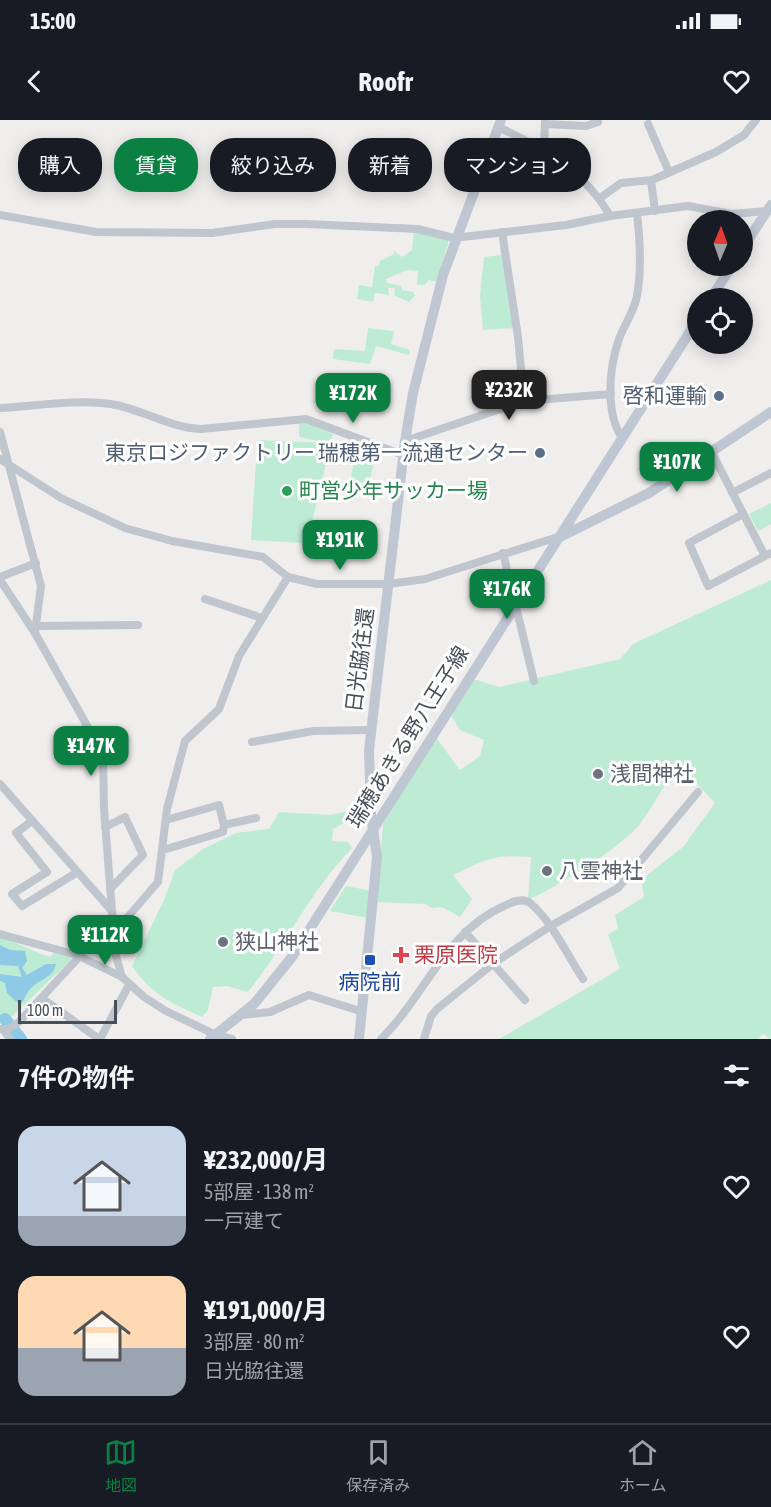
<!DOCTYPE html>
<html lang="ja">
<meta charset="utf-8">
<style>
:root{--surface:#171b24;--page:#20242c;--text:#f1f3f6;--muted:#9ea1a6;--line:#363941;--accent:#0b8043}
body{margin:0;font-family:"Asap Condensed","Noto Sans JP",sans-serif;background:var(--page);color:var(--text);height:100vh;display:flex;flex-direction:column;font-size:22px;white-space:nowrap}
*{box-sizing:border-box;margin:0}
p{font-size:20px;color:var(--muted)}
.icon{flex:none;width:33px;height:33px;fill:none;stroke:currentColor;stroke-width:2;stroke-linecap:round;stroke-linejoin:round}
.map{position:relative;height:919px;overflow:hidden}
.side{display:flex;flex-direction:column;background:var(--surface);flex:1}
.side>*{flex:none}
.top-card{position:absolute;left:18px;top:18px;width:735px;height:54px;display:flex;gap:12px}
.needle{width:39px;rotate:2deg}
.fabs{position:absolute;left:687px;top:90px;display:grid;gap:12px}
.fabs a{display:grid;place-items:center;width:66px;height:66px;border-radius:50%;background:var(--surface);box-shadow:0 3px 15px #0003;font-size:30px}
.scale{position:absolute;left:18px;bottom:15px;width:99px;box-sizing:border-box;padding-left:6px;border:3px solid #474f59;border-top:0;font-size:16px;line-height:21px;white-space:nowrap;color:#474f59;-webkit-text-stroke:4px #fff;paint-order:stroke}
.price{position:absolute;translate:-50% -51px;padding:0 14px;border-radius:12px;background:var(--accent);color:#fff;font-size:20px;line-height:39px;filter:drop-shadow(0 2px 3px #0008)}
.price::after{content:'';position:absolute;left:50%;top:36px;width:18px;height:14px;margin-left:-9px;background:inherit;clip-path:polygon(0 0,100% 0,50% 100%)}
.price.active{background:#222;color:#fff}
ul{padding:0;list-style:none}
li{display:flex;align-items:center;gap:18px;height:150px;padding:0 18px}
li span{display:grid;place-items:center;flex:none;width:168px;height:120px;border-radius:18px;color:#555}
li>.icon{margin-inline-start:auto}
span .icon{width:72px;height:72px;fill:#fffc;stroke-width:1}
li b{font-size:26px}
h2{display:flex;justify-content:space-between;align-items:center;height:72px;padding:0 18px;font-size:26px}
.chip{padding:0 21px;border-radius:24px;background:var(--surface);box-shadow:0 3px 15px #0003;font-size:21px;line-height:54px}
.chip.active{background:var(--accent);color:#fff}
.status{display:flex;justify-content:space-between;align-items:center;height:42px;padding:0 30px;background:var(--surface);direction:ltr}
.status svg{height:16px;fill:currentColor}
header{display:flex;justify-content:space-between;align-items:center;height:78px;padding:0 18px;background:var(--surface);font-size:27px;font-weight:700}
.tab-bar{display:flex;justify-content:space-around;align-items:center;height:84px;border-top:2px solid var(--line);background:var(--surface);font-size:16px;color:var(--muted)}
.tab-bar a{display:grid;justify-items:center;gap:3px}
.tab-bar .active{color:var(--accent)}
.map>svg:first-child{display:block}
.green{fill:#beebd4}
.water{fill:#8ecae5}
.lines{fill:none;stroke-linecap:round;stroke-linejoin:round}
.river{stroke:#8ecae5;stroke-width:12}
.street{stroke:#bfc6ce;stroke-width:8}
.secondary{stroke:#bfc7d3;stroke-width:10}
.service-dot{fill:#5c6f8a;stroke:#fff;stroke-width:2}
.leisure-dot{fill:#2e9e5b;stroke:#fff;stroke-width:2}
.worship-dot{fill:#6b7280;stroke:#fff;stroke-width:2}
.health-dot{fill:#e0444e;stroke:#fff;stroke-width:2}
.transit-dot{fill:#1a4fb4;stroke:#fff;stroke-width:2}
.labels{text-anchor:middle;stroke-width:6;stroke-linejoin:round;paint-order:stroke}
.service-label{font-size:21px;fill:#4e5e75;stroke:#fff;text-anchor:end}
.leisure-label{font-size:21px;fill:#27864d;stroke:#fff;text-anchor:start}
.street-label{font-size:21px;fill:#474f59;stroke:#fff}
.worship-label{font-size:21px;fill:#5b616d;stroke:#fff;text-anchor:start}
.health-label{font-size:21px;fill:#be3a42;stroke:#fff;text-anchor:start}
.transit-label{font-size:21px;fill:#164399;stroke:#fff}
</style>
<div class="status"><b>15:00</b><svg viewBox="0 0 49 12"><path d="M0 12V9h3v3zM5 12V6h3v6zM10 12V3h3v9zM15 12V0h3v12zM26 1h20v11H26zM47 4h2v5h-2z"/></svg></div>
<header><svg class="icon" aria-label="back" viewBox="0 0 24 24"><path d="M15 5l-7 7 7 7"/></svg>Roofr<svg class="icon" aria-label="heart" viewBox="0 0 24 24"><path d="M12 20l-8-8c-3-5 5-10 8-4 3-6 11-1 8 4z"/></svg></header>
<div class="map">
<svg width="771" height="919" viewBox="0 0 771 919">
<rect width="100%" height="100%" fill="#f0eded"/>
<g class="green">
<path d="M 414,111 L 447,117 L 449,121 L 436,162 L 429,160 L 424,165 L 417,165 L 418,151 L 407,150 L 386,159 L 387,163 L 402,166 L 402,170 L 413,172 L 415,176 L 409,182 L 394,175 L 395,168 L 388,168 L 389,175 L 375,173 L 373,182 L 357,179 L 359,165 L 372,167 L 375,146 L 379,146 L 380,141 L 394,134 L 394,131 L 402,137 L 412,130 Z"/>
<path d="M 503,135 L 514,208 L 483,210 L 480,176 L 484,137 Z"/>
<path d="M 368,208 L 394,211 L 391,224 L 410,230 L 409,235 L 376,226 L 370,244 L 333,239 L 334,229 L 365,231 Z"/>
<path d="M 299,302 L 310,303 L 333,314 L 308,419 L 304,418 L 303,423 L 251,420 L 257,323 L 261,320 L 327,323 L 299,317 Z"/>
<path d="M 349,321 L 374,328 L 372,337 L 375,338 L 368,367 L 351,357 L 356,328 L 349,325 Z"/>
<path d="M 771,383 L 771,404 L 758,411 L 749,394 Z"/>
<path d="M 771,460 L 771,919 L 763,914 L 758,919 L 499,919 L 620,849 L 608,815 L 618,808 L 615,795 L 644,777 L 642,764 L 646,756 L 683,727 L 715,683 L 680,646 C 663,664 654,685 640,704 C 622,727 555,768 528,780 L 531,737 C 494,734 486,739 453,755 L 472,779 L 460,797 L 442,787 L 432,788 L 425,784 L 377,782 L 383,704 L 435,616 L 460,650 L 480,636 L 484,620 L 460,610 L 449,591 L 470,558 L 499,567 L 620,539 L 633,524 Z"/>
<path d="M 359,689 L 358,695 L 333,709 L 332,721 L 348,722 L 352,728 C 311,770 285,826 248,872 L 227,866 L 213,867 L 208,890 L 202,897 C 170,882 153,876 132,846 L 164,780 L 175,750 L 203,729 L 236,713 L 269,709 L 279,692 L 330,695 Z"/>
<path d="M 346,766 L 372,771 L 368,798 L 330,791 Z"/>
<path d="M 0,816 C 18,823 33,832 51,837 L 54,832 L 68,835 L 71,840 L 4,904 L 0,904 Z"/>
</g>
<path class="water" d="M 0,825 L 10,830 L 25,831 L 27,841 L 22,848 L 27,855 L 46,844 L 56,844 C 54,857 40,859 31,868 C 26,873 25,879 20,885 L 7,873 L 5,863 L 0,861 L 0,854 L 22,857 L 18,846 L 0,845 Z"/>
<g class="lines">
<path class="river" d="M 5,899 L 21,919"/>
<g class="street">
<path d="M 545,4 L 586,6 L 598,2"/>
<path d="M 648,4 L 669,52"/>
<path d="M 498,7 C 543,27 586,53 610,96"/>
<path d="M 544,30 L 545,1"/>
<path d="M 651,61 L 655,91"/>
<path d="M 600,78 L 621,63 L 652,60 L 716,32 L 744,15 L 756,0"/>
<path d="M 0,95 L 96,112 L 212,113 L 275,104 L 306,104 L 418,109 L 454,118 L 566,105 L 610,96 L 688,86 L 732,94 L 768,91"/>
<path d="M 502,112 L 518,217 L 524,281"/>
<path d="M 0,288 C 36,286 76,279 111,284 C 142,289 170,308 201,309 L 306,299 L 403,335"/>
<path d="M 0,312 L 41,466 L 35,513"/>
<path d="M 622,318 C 605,292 609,248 619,219 C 624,205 634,192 637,176 C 642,150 640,120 637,93"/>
<path d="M 405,321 L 524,281 L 611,274"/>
<path d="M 712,333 L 765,436 L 771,433"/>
<path d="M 0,339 L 61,378 L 125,408 L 172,421 L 263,437 L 288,457 L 317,464 L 389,464 L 425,459 L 561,416"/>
<path d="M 732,373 L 771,353"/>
<path d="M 743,394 L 689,423 L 708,466 L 765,436"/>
<path d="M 503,433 L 534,561"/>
<path d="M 0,457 L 36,443"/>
<path d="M 0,460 L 35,513 L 103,634 L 104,689 L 112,791 L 116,836 L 122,857 L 144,877 L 166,891 L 216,915 L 232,919"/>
<path d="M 205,479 L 262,498"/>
<path d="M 35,506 L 138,505"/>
<path d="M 252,622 L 313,611 L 371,610"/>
<path d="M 0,664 L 112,791"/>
<path d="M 166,700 L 219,685 L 224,705"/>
<path d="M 32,701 L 16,713 L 47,752 L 12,774 L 22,786 L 76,753"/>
<path d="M 105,707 L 125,697 L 143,735 L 111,768"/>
<path d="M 163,730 L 223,712 L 224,705 L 256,698"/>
<path d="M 465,812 L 525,880"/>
<path d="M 114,813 L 158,762 L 167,689 L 185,621 L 219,589 L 239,536 L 288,457"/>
<path d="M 0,814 L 77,835 L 122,857"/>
<path d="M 43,879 L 99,919"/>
<path d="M 241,895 L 270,892 L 309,875 L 360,891"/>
<path d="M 0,909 L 8,909 L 19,902 L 80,836"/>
<path d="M 3,909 L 10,919"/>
<path d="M 100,919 L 129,865"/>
<path d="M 381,919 C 425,876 445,812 504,786 C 512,782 523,777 530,783 C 552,801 567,835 583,859"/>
<path d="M 424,919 L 431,896 L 437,889 L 494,843 L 549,807 L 618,768 L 698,672"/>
</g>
<g class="secondary">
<path d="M 742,129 L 771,85"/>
<path d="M 711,178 L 732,146"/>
<path d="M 562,416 L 649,373 L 771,292"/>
<path d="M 210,919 L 254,884 L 292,837 L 698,199"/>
<path d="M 359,919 L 377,737 L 371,695 L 369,630 L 405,321 L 413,273 L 443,155 L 501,0"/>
</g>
</g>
<g class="service-dot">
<circle cx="719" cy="276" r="6"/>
<circle cx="540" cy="333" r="6"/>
</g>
<circle class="leisure-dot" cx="287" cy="371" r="6"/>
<g class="worship-dot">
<circle cx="598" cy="654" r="6"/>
<circle cx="547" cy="751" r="6"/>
<circle cx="223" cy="822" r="6"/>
</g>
<path class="health-dot" d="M398 826h6v6h6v6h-6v6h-6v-6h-6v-6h6z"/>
<rect class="transit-dot" x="364" y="834" width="12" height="12" rx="3"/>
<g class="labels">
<g class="service-label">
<text x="707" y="283">啓和運輸</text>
<text x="528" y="340">東京ロジファクトリー 瑞穂第一流通センター</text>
</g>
<g class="leisure-label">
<text x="299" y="378">町営少年サッカー場</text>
</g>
<g class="street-label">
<text transform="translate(360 540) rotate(-83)" y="7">日光脇往還</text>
<text transform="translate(408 617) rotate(-58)" y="7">瑞穂あきる野八王子線</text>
</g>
<g class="worship-label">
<text x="610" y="661">浅間神社</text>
<text x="559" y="758">八雲神社</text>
<text x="235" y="829">狭山神社</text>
</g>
<g class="health-label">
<text x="414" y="842">栗原医院</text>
</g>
<g class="transit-label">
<text x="370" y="869">病院前</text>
</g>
</g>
</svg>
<div class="fabs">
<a><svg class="needle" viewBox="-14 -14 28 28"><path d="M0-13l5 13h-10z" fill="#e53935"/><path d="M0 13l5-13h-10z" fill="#9ea1a6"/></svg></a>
<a><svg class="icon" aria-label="locate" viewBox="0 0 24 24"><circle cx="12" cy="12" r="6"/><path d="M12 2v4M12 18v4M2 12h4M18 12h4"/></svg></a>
</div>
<div class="scale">100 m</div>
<b class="price active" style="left:509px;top:301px">¥232K</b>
<b class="price" style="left:353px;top:304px">¥172K</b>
<b class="price" style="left:677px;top:373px">¥107K</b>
<b class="price" style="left:340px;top:451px">¥191K</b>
<b class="price" style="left:507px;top:500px">¥176K</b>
<b class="price" style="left:91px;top:657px">¥147K</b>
<b class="price" style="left:105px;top:846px">¥112K</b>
<div class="top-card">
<a class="chip">購入</a>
<a class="chip active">賃貸</a>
<a class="chip">絞り込み</a>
<a class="chip">新着</a>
<a class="chip">マンション</a>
</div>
</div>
<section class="side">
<h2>7件の物件<svg class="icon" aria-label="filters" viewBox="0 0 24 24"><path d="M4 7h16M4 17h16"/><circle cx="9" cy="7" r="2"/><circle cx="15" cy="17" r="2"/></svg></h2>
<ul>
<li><span style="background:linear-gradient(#c9d6e8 75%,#9aa5b1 0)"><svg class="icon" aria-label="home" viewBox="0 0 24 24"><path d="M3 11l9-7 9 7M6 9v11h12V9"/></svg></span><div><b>¥232,000/月</b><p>5部屋 · 138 m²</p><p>一戸建て</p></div><svg class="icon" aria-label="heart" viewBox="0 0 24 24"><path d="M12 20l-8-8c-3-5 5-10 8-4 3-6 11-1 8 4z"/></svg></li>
<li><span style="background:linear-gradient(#ffd9b3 60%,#9aa5b1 0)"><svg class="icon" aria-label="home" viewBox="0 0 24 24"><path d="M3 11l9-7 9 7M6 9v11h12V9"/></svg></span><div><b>¥191,000/月</b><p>3部屋 · 80 m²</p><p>日光脇往還</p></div><svg class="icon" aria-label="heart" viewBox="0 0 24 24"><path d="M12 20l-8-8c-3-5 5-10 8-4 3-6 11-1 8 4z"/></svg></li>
</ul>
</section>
<nav class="tab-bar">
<a class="active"><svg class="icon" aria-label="map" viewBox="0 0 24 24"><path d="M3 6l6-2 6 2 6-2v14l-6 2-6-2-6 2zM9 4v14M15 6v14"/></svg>地図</a>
<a><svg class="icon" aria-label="saved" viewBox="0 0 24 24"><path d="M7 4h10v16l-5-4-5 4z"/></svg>保存済み</a>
<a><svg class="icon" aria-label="home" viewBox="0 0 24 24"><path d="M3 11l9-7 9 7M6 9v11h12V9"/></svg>ホーム</a>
</nav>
